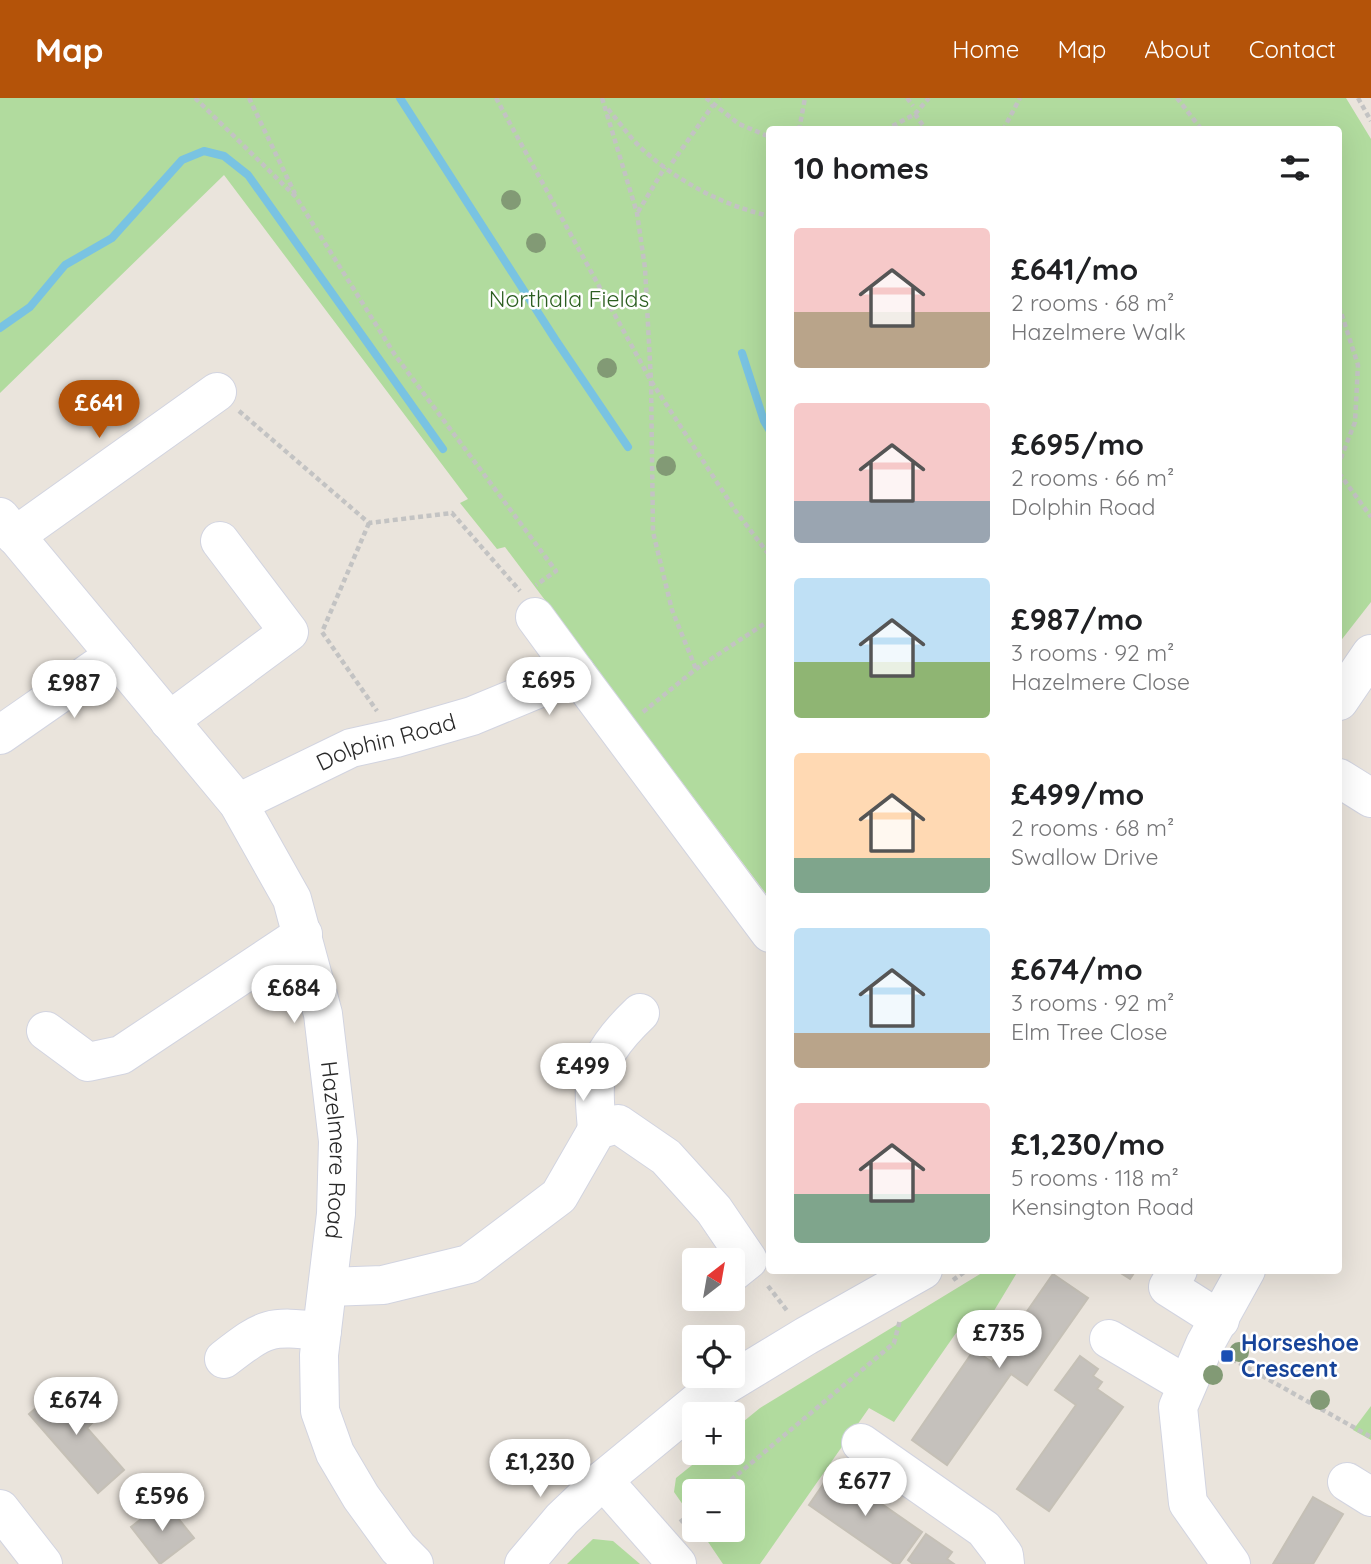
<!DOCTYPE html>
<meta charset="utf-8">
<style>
:root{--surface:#fff;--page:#f2f2f2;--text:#202124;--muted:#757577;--accent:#b45309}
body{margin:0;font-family:Quicksand,sans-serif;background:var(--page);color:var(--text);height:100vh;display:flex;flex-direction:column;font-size:26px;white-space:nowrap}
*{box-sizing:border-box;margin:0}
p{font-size:23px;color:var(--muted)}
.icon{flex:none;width:38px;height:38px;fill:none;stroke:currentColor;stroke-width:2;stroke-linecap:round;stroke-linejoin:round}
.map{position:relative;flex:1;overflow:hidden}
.sheet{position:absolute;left:766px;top:28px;width:576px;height:1148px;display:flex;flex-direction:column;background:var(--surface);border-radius:7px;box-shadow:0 7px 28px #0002}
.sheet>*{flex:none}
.needle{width:46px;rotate:31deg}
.fabs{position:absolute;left:682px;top:1150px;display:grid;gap:14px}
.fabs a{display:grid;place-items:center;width:63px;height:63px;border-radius:7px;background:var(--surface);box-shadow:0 7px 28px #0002;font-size:35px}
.price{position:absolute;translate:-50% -60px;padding:0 16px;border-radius:24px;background:#fff;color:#222;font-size:23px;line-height:46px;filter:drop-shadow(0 2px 4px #0008)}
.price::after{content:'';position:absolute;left:50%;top:42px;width:21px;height:16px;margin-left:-10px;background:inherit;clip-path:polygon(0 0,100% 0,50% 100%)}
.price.current{background:var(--accent);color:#fff}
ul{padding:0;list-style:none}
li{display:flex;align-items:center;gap:21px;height:175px;padding:0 28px}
li span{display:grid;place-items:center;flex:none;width:196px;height:140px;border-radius:7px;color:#555}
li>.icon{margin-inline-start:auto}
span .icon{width:84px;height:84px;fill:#fffc;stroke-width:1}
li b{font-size:30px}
h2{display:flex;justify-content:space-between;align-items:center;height:84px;padding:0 28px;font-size:30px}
header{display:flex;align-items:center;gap:42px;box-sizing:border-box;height:98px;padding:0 35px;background:var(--accent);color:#fff}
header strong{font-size:33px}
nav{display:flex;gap:38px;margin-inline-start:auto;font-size:24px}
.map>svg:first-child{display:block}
.green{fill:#b1db9e}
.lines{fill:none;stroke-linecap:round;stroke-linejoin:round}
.stream{stroke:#79c3e2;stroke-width:8}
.building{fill:#c5c1bc;stroke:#c5c0b6;stroke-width:2}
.minor-casing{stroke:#d2d4e0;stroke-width:40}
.path{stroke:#c3c3c3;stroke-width:4.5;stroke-dasharray:5 3.5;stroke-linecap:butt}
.minor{stroke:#fff;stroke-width:38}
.tree{fill:#829a75}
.transit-dot{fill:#1a4fb4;stroke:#fff;stroke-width:2.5}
.labels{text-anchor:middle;stroke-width:5;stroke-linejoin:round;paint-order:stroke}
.park-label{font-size:23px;fill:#2c5e21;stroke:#fff}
.street-label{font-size:23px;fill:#292929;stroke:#fff}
.transit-label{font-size:23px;font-weight:bold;fill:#164399;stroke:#fff;text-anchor:start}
</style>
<header>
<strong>Map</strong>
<nav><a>Home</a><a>Map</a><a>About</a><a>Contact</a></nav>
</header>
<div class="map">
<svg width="1371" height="1466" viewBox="0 0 1371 1466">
<rect width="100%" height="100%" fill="#eae4dc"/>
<g class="green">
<path d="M 0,0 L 1346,0 L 1371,41 L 1371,504 L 1339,545 L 1339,32 L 770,32 L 770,801 L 505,449 L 497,451 L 460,405 L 468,401 L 224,77 L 0,295 Z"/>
<path d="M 985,1173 L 1018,1173 L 974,1246 L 956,1235 L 894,1324 L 869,1310 L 760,1466 L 723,1466 L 700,1432 L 733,1432 L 733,1393 L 695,1393 L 695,1424 L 674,1394 L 676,1380 L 707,1355 L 733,1354 L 733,1332 L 760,1310 Z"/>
<path d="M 1371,1308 L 1371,1342 L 1353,1332 Z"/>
<path d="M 593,1441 L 613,1443 L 640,1466 L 567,1466 Z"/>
</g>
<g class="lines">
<g class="stream">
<path d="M 400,0 L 555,241 L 628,349"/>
<path d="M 0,230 L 30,209 L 65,167 L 112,140 L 182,62 L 204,53 L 224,58 L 248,77 L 443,351"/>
<path d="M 742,255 L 764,323 L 770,333"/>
</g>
</g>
<g class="building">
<path d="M 1116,1172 L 1136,1172 L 1130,1181 Z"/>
<path d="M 1053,1176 L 1088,1200 L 1027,1287 L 1011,1276 L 947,1367 L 912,1342 L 974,1252 L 992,1264 Z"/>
<path d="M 1080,1258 L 1098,1271 L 1093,1278 L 1102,1284 L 1097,1291 L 1123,1309 L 1049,1413 L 1017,1391 L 1076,1307 L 1055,1292 Z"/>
<path d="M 63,1286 L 95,1322 L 87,1330 L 124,1372 L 98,1395 L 29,1316 Z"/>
<path d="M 833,1372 L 922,1434 L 899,1466 L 894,1466 L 809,1407 Z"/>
<path d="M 1313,1399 L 1343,1416 L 1313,1466 L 1273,1466 Z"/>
<path d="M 164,1403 L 194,1440 L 160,1466 L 131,1429 Z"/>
<path d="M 926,1436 L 952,1454 L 947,1461 L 954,1466 L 913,1466 L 908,1462 Z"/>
</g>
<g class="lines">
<g class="minor-casing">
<g id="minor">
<path id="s1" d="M 0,419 L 238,705 L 292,801 L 323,916 L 338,1043 L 336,1116 L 319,1257 L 320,1313 L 335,1355 L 361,1399 L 398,1450 L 414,1466"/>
<path d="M 15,438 L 217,294"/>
<path d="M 535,519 L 576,575"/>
<path d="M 1339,603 L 1371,556"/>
<path d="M 169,623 L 289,534 L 220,443"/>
<path d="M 0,637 L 115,557"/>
<path d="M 1339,680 L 1371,700"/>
<path id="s2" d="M 238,705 L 351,650 L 396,640 L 472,618 L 576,575 L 770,835"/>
<path d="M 46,933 L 88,964 L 121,957 L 303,836"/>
<path d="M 597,1032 C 596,1017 594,1002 595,988 C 597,960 621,933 640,915"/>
<path d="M 1178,1172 L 1168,1189 L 1220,1222"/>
<path d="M 328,1189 L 383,1187 L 469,1166 L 559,1098 L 597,1032 L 618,1026 L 666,1059 L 714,1112 L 748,1162 L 733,1174"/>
<path d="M 1109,1241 L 1187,1287"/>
<path d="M 224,1261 C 267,1228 268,1228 322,1233"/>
<path d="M 861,1345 L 984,1431 L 1004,1457 L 1005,1466"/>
<path d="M 603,1382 L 677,1466"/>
<path d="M 1347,1384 L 1371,1399"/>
<path d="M 0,1411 L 43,1466"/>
<path d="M 524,1466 L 562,1421 L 603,1382 L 699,1303 L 806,1238 L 923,1172"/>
<path d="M 1231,1466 L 1188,1405 L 1178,1309 L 1205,1246 L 1246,1172"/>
</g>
</g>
<g class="path">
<path d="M 195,0 L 296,99 L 395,257 L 556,473 L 536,487"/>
<path d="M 249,0 L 295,96"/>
<path d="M 496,0 L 651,283 L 735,412 L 770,458"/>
<path d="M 602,0 L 637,115 L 645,170 L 651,283 L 653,434 L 672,512 L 696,571"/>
<path d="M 706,0 L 739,26 L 770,39"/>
<path d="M 907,0 L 913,8"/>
<path d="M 1177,0 L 1202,32"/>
<path d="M 1358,0 L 1371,23"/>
<path d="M 719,1 L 720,0"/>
<path d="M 608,11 C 619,24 629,38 640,49 C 675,82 723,108 770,118"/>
<path d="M 915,16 L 926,32"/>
<path d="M 799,32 L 805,0"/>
<path d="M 885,32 L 915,16 L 929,0"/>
<path d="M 1003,32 L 1020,0"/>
<path d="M 672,65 L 713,7"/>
<path d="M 638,114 L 665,69"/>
<path d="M 1339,208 L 1358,267 L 1355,324 L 1339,365"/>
<path d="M 239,313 L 369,425 L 452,415 L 520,493"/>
<path d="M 1339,375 L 1371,419"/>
<path d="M 369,425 L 322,534 L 377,613"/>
<path d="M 643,614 L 696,571 L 770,522"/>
<path d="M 953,1182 L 967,1172"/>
<path d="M 768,1188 L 788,1214"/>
<path d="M 1232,1261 L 1371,1339"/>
<path d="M 718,1393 L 894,1245 L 900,1222"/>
<path d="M 680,1424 L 695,1413"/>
</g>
<use href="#minor" class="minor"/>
</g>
<g class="tree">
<circle cx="511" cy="102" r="10"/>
<circle cx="536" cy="145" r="10"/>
<circle cx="607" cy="270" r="10"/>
<circle cx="666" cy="368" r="10"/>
<circle cx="1239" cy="1254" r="10"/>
<circle cx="1213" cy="1277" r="10"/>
<circle cx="1320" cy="1302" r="10"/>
</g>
<rect class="transit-dot" x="1220" y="1251" width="14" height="14" rx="3.5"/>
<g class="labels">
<g class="park-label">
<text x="569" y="209">Northala Fields</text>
</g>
<g class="street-label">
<text dy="8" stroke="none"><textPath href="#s2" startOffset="161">Dolphin Road</textPath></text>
<text dy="8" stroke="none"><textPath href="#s1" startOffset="738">Hazelmere Road</textPath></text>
</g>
<g class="transit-label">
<text x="1241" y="1253">Horseshoe<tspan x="1241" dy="26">Crescent</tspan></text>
</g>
</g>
</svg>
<div class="fabs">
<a><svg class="needle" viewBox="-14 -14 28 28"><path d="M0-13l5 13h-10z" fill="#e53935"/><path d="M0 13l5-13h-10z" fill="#757577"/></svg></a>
<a><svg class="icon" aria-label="locate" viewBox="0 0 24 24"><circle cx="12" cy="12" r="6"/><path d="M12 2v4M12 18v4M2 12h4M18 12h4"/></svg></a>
<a>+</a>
<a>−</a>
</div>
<b class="price current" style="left:99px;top:342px">£641</b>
<b class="price" style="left:549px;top:619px">£695</b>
<b class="price" style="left:74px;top:622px">£987</b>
<b class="price" style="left:294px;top:927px">£684</b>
<b class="price" style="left:583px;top:1005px">£499</b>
<b class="price" style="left:999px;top:1272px">£735</b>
<b class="price" style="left:76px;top:1339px">£674</b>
<b class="price" style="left:540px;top:1401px">£1,230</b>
<b class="price" style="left:865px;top:1420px">£677</b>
<b class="price" style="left:162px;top:1435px">£596</b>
<section class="sheet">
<h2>10 homes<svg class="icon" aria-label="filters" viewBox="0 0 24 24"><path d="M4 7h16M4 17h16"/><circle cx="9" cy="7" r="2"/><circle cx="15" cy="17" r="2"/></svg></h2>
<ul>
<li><span style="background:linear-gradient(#f6c9c9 60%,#b9a48a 0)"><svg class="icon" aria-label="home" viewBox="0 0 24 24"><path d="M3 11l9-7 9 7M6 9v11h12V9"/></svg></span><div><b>£641/mo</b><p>2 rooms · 68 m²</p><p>Hazelmere Walk</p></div></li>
<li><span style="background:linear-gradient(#f6c9c9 70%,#9aa5b1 0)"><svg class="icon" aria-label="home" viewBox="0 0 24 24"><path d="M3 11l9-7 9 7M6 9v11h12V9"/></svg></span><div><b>£695/mo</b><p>2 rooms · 66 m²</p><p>Dolphin Road</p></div></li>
<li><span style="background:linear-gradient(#bfe0f5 60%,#8fb573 0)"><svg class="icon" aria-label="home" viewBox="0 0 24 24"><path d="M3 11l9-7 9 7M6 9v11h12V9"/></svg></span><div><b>£987/mo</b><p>3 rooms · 92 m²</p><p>Hazelmere Close</p></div></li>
<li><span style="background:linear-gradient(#ffd9b3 75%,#7fa58c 0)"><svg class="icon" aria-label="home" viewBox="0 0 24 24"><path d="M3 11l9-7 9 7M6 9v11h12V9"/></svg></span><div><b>£499/mo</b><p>2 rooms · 68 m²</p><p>Swallow Drive</p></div></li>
<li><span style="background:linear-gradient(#bfe0f5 75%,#b9a48a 0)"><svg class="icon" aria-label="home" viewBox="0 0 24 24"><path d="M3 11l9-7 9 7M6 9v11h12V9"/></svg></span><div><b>£674/mo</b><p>3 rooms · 92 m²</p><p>Elm Tree Close</p></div></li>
<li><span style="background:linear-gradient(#f6c9c9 65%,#7fa58c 0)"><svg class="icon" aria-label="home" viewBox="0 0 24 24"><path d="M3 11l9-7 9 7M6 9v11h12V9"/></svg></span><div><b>£1,230/mo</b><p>5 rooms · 118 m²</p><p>Kensington Road</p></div></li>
</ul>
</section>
</div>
